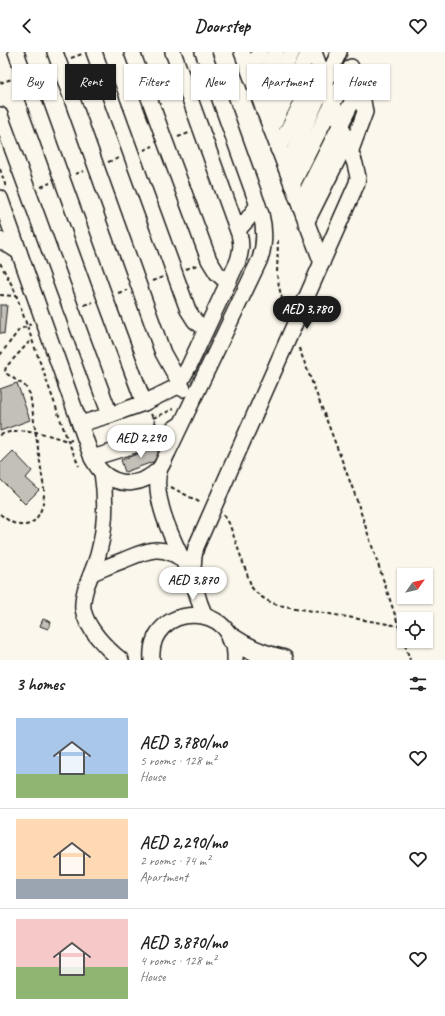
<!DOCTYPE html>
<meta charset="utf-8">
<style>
:root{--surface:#fff;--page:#f2f2f2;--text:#222;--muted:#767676;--line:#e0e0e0;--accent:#1c1c1c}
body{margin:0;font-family:Caveat,sans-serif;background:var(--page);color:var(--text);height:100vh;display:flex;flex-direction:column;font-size:15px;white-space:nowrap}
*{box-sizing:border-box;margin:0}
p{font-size:13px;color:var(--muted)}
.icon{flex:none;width:22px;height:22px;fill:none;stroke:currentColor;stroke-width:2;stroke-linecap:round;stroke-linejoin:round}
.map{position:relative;height:608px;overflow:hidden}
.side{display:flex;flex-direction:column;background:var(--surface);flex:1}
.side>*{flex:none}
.hud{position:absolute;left:12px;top:12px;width:421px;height:36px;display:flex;gap:8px}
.needle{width:26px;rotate:56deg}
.tools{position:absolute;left:397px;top:516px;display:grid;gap:8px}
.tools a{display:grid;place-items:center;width:36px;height:36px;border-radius:0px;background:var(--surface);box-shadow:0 1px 3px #0004;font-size:20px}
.price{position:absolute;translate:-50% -34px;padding:0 9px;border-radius:14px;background:#fff;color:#222;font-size:13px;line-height:26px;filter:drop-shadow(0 1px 2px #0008)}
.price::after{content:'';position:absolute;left:50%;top:24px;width:12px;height:9px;margin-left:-6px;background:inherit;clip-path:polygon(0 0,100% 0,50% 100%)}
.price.active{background:var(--accent);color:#fff}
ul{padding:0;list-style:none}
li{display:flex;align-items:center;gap:12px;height:100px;padding:0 16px}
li+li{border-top:1px solid var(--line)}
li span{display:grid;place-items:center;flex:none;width:112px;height:80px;border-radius:0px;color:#555}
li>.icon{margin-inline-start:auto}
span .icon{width:48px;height:48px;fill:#fffc;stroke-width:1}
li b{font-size:17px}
h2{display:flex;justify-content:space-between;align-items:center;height:48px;padding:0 16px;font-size:17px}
.chip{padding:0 14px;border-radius:0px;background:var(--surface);box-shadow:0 1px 3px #0004;font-size:14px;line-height:36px}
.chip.active{background:var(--accent);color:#fff}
header{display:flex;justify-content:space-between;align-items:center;height:52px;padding:0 16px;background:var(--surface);font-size:18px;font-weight:700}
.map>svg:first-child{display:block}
.building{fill:#c3c0b8;stroke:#1c1c1c}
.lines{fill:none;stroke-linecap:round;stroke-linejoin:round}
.minor-casing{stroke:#1c1c1c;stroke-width:18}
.major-casing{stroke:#1c1c1c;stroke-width:23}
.path{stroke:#1c1c1c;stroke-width:2;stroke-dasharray:4 3;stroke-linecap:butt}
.minor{stroke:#fbf7ec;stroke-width:15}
.major{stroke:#fbf7ec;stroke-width:20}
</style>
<header><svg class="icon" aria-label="back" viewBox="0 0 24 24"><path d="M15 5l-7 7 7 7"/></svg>Doorstep<svg class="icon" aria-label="heart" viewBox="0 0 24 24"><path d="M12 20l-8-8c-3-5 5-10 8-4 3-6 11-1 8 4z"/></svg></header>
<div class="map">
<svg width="445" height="608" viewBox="0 0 445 608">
<rect width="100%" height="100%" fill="#fbf7ec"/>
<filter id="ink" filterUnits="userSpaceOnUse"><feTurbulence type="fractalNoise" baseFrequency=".025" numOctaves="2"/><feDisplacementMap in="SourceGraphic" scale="8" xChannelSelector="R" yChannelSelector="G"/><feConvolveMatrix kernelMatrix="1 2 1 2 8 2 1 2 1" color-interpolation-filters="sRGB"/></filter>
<g filter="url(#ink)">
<g class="building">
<path d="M 0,253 L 7,253 L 4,282 L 0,281 Z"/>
<path d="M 17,331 L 30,368 L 0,379 L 0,337 Z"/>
<path d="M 156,395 L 161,407 L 125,420 L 121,408 Z"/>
<path d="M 13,399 L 32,419 L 26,426 L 39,438 L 25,452 L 0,427 L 0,412 Z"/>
<path d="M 43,567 L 51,570 L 48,577 L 40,574 Z"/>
</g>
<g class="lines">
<g class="minor-casing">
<g id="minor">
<path d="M 16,0 L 105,246 L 144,351"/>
<path d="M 55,0 L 163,301 L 183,337"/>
<path d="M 94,0 L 188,258 L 195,269 L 206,277"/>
<path d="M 132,0 L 209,208 L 217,221 L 228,231"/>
<path d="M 242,0 L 322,211"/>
<path d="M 250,20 L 260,0"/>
<path d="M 257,40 L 276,0"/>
<path d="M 264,59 L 292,0"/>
<path d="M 0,63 L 110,363"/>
<path d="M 271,77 L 309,0"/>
<path d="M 278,97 L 320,15"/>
<path d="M 351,98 L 365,60 L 363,49 L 357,31"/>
<path d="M 286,116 L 339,0"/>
<path d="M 292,133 L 351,15"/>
<path d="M 0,146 L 92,406 C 95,411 98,417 103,421 C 121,436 143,433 159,417 C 163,413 165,405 168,400 L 260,207 C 265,192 265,178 261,162 L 203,0"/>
<path d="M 300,153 L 359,36"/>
<path d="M 306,171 L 347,89"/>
<path d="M 238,178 L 247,168 L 258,153"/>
<path d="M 0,188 L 19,200"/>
<path d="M 80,372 L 110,363 L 144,351 L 178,334 L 189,314 L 238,209 C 241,199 242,192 239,182 L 173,0"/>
<path d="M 92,406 L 161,385 L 181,372"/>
<path d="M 160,416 C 149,446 179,500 192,527"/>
<path d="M 102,420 C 106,446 106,473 99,499 C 95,518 81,538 83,557 C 86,576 107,597 121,608"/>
<path d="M 92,521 C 102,517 113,512 124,508 C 146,499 161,491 183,508"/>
<path d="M 205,564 C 195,542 189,519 196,495 L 357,131 L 358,125 L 355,112 L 314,0"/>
<path d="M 152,608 C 147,549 239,548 235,608"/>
</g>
</g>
<g class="major-casing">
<path id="major" d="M 231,586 C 247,597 264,604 283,608"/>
</g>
<g class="path">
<path d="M 71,6 L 82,2"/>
<path d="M 37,18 L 46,14"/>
<path d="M 0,31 L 12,27"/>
<path d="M 178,85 L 189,81"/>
<path d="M 144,98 L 153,94"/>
<path d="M 108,110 L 119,106"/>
<path d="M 0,117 L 6,135"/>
<path d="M 75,122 L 84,119"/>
<path d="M 41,135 L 50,131"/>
<path d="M 278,188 L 277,223 L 280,239 L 285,259"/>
<path d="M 0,211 L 14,237 L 68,389 L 79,414"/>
<path d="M 186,217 L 197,213"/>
<path d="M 152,229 L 163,225"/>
<path d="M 118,241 L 127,238"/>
<path d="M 0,243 L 17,244"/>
<path d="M 84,253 L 93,250"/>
<path d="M 299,296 L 354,440 L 410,608"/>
<path d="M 0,303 L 19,278 L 31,272"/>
<path d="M 151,362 L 156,372"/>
<path d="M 153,366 L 174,357"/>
<path d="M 0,383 C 25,373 43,382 68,389 L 72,388"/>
<path d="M 171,435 L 201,451"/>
<path d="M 0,462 C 5,466 10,470 16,472 C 37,479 45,454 44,437 L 30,342 L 25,334 L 7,322 L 5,319 L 6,315 L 31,288"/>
<path d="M 224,463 L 229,471 L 252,536 C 260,545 267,549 278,553 L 399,574"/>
</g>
<use href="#minor" class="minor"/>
<use href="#major" class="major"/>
</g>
</g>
</svg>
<div class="tools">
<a><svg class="needle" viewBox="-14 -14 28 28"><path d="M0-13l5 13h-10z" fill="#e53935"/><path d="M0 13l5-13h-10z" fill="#767676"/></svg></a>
<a><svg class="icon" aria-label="locate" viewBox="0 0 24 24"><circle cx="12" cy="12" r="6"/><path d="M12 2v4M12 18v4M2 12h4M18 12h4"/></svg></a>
</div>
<b class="price active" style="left:307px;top:278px">AED 3,780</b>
<b class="price" style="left:141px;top:407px">AED 2,290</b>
<b class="price" style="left:193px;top:549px">AED 3,870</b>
<div class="hud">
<a class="chip">Buy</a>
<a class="chip active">Rent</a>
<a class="chip">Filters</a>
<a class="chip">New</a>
<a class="chip">Apartment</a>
<a class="chip">House</a>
</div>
</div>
<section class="side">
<h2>3 homes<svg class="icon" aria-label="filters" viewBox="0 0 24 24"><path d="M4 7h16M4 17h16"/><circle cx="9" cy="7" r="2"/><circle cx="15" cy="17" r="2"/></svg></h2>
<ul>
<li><span style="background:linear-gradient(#a9c7e8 70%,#8fb573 0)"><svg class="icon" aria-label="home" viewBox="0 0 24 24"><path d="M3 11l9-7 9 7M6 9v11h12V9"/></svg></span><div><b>AED 3,780/mo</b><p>5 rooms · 128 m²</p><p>House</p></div><svg class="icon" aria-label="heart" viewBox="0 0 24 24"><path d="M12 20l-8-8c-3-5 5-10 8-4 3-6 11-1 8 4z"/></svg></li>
<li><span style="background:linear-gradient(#ffd9b3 75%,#9aa5b1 0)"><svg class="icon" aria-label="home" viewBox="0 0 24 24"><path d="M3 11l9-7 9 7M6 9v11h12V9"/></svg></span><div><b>AED 2,290/mo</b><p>2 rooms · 74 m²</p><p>Apartment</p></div><svg class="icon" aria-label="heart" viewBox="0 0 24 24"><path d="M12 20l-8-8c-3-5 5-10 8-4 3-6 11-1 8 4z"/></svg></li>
<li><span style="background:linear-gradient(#f6c9c9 60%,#8fb573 0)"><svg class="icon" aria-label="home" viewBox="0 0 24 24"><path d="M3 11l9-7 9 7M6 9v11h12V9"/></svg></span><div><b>AED 3,870/mo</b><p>4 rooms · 128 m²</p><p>House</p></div><svg class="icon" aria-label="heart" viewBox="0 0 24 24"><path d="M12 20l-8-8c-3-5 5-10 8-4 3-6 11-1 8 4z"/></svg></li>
</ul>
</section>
